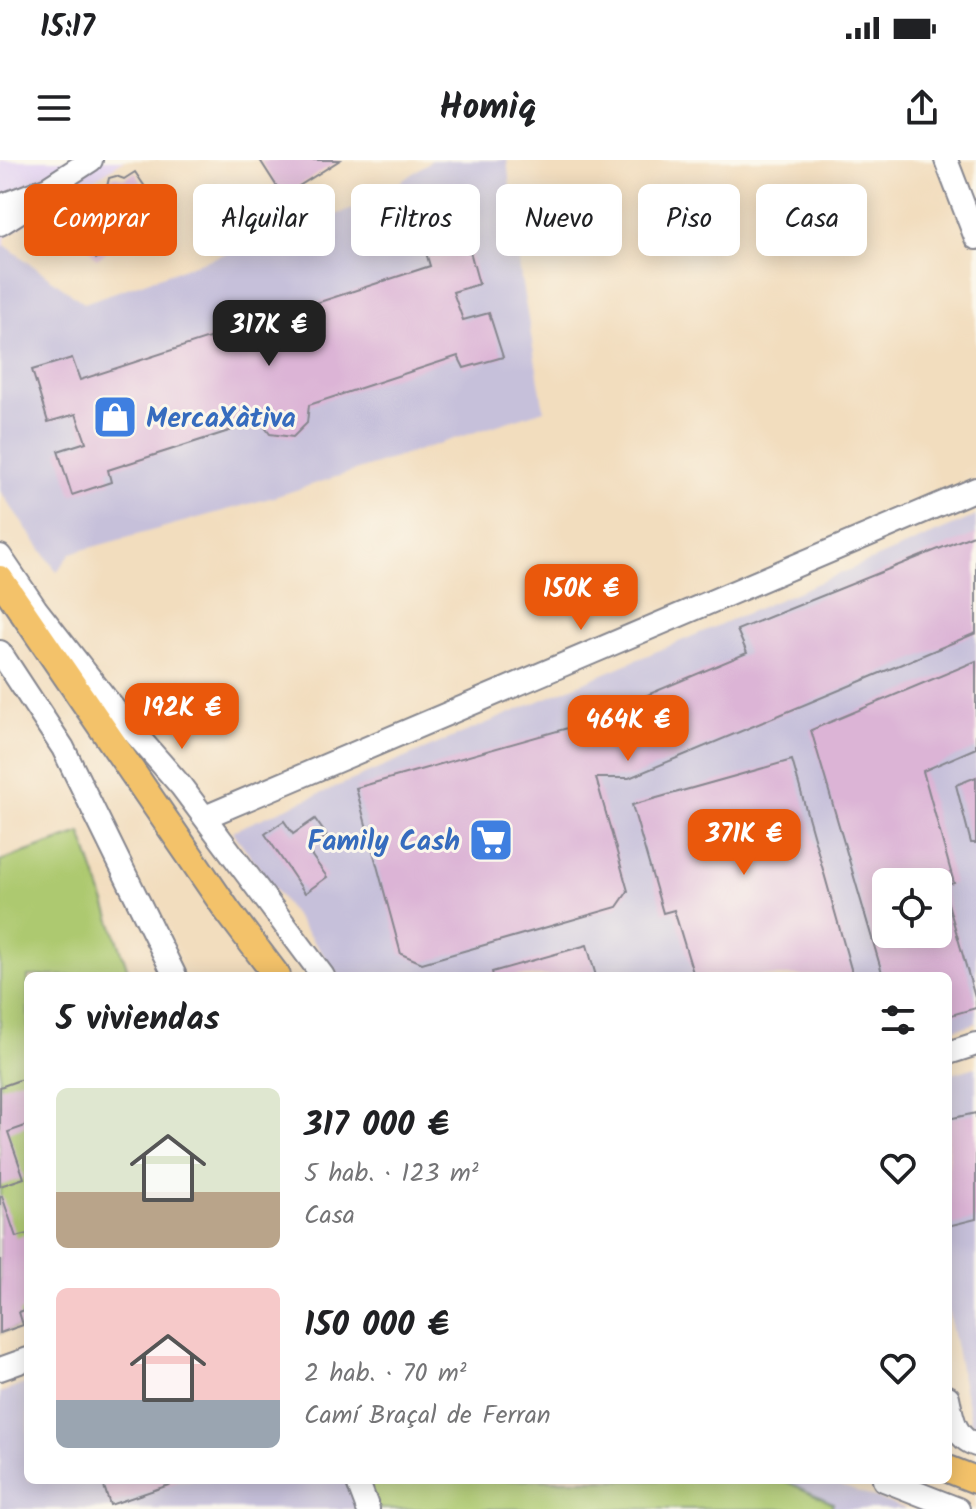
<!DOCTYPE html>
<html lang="es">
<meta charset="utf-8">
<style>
:root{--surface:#fff;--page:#f2f2f2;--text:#202124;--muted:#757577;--accent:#ea580c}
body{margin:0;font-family:Kalam,sans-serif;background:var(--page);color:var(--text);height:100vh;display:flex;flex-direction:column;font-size:30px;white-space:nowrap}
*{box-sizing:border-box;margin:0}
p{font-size:26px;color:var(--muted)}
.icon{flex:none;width:44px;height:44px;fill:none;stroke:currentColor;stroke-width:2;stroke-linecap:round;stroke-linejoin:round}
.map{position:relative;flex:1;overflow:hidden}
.sheet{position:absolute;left:24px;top:812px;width:928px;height:512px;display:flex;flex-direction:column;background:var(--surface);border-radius:12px;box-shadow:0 4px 20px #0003}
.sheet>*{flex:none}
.guide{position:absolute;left:24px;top:24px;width:928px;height:72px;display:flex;gap:16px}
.tools{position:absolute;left:872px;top:708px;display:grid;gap:16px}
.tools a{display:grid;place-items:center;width:80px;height:80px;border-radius:12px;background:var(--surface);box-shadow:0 4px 20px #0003;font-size:40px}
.price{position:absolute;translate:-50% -68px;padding:0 18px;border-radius:16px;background:var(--accent);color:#fff;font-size:26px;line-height:52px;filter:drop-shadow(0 2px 4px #0008)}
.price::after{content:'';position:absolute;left:50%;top:48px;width:24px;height:18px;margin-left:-12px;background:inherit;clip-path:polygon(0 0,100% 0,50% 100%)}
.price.active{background:#222;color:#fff}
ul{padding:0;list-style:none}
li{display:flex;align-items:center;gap:24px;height:200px;padding:0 32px}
li span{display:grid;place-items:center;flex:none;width:224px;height:160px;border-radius:12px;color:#555}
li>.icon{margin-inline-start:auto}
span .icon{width:96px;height:96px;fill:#fffc;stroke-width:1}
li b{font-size:34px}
h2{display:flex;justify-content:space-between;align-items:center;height:96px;padding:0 32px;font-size:34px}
.pill{padding:0 28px;border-radius:12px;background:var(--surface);box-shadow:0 4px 20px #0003;font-size:28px;line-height:72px}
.pill.active{background:var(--accent);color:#fff}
.status{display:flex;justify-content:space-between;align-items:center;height:56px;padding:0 40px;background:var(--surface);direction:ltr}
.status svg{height:22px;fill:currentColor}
header{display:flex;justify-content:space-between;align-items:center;height:104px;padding:0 32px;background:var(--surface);font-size:36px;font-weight:800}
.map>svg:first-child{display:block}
.built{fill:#e3d3f2}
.industrial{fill:#c6c0da;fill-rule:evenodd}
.green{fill:#adc96f;stroke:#647c66;stroke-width:2}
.building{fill:#dcb4d6;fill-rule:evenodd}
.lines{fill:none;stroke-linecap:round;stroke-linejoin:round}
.minor-casing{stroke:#86868e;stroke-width:26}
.major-casing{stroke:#86868e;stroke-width:30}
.minor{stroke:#fff;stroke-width:22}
.major{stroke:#f3c26a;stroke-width:26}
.labels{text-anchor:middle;stroke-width:6;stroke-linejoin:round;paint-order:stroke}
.shop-label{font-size:28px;font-weight:bold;fill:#366cbe;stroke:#fbf7ec;text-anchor:start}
</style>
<div class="status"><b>15:17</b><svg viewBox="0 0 49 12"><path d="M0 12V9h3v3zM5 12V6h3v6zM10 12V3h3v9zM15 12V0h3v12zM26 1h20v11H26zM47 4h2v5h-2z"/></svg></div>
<header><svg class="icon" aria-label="menu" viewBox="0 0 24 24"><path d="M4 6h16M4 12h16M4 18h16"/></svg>Homiq<svg class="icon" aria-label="share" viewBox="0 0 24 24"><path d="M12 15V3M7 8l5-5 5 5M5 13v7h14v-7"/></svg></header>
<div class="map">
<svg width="976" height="1349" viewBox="0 0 976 1349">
<rect width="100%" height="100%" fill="#fbf7ec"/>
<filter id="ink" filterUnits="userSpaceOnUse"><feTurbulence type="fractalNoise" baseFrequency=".0125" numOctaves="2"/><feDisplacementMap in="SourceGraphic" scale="16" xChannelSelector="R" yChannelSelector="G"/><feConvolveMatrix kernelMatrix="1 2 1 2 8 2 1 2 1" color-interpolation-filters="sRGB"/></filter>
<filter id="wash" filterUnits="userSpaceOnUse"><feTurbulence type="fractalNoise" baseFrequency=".006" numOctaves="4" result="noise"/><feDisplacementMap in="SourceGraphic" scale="32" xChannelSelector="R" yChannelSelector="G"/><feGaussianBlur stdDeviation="1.8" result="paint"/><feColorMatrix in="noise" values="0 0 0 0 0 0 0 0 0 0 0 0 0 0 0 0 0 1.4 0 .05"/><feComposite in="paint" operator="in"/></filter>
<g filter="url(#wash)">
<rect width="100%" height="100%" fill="#f2ddbe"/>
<path class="built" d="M 0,0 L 124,0 L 5,77 L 5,85 L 0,88 Z"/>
<g class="industrial">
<path d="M 432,0 L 507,0 L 521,119 L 544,250 L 274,337 L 71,393 L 57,412 L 0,331 L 0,88 L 5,85 L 84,143 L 370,43 Z"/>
<path d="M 976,356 L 976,863 L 948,871 L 948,816 L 339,816 L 232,671 ZM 886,722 L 938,722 L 938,774 L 886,774 Z"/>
<path d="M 976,907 L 976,1268 L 971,1262 L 948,1150 L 948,915 Z"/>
<path d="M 28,1223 L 28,1320 L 825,1320 L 906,1349 L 0,1349 L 0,1233 Z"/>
</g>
<g class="green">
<path d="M 81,673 L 130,816 L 28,816 L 28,1163 L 0,1173 L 0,701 Z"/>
<path d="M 367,1320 L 783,1320 L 833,1343 L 831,1349 L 378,1349 Z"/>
</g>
<g id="blocks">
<g class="building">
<path d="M 260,0 L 340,0 L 283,36 Z"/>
<path d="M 135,12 L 156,43 L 143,51 L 155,72 L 141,80 L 136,74 L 96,99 L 68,55 L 106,31 L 109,18 L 116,16 L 124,19 Z"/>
<path d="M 465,73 L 479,124 L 453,132 L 463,160 L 489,153 L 503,197 L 464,208 L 458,196 L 309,245 L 307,263 L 293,277 L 270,274 L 260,261 L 108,310 L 111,322 L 72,335 L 58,291 L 86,282 L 76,254 L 48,262 L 32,210 L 72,198 L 80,220 L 430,106 L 424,86 Z"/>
<path d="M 976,374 L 976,473 L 629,618 L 596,618 L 628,731 L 617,747 L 422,803 L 401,794 L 356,628 L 603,558 L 602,554 L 747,493 L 737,470 Z"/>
<path d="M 976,501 L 976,588 L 923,611 L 954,723 L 943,726 L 976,841 L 976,848 L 948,856 L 948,816 L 883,816 L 811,570 ZM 886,722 L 938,722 L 938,774 L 886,774 Z"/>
<path d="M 792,600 L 853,816 L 694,816 L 674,750 L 663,753 L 632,645 Z"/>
<path d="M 976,617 L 976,683 L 971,683 L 956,625 Z"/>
<path d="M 315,659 L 327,676 L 307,689 L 327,717 L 305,733 L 265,674 L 284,661 L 293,674 Z"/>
<path d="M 587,785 L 596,816 L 493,816 L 492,812 Z"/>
<path d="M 28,917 L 28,965 L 8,972 L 24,1018 L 0,1026 L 0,927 Z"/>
<path d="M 976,953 L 976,1059 L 948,1066 L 948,959 Z"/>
<path d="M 2,1036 L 16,1077 L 28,1074 L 28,1149 L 19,1152 L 23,1165 L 0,1173 L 0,1037 Z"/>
<path d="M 102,1320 L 177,1320 L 178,1322 L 110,1345 Z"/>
</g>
</g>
</g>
<g filter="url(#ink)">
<use href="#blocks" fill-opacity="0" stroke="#86868e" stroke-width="2"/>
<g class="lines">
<g class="minor-casing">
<g id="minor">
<path d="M 946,0 L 976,78"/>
<path d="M 0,46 L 48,28 L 91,0"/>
<path d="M 0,64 L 30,45"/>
<path d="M 0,396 L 36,449 L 118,554 L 181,626 L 323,816"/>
<path d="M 0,492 L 63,588 L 175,816"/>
<path d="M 205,657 L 976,329"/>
<path d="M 948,893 L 976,884"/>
<path d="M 0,1209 L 28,1199"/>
<path d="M 948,1237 C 952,1258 955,1278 976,1285"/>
<path d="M 357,1320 L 368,1349"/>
<path d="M 884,1320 L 958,1349"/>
</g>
</g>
<g class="major-casing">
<g id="major">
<path d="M 0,419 L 227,750 L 277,816"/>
<path d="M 948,1309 L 976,1320"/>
</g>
</g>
<use href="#minor" class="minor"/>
<use href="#major" class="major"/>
</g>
</g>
<defs>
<g id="shop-square" transform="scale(2.3)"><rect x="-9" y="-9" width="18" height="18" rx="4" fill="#3f7fe0" stroke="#fbf7ec"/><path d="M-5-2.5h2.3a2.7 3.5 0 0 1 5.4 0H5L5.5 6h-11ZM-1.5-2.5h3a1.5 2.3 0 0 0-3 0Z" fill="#fff"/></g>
<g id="supermarket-square" transform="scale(2.3)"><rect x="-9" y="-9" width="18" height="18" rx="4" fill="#3f7fe0" stroke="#fbf7ec"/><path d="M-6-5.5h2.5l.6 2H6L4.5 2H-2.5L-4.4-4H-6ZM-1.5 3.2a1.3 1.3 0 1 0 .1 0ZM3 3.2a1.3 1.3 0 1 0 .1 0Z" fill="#fff"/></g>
</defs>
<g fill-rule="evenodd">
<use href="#shop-square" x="115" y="257"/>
<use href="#supermarket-square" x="491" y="680"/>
</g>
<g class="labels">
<g class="shop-label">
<text x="146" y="267">MercaXàtiva</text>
<text x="460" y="690" text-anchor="end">Family Cash</text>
</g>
</g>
</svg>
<div class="tools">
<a><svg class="icon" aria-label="locate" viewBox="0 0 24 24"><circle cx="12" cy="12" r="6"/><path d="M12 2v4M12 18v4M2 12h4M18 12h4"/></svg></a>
</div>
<b class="price active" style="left:269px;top:208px">317K €</b>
<b class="price" style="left:581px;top:472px">150K €</b>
<b class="price" style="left:182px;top:591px">192K €</b>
<b class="price" style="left:628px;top:603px">464K €</b>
<b class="price" style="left:744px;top:717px">371K €</b>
<div class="guide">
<a class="pill active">Comprar</a>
<a class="pill">Alquilar</a>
<a class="pill">Filtros</a>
<a class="pill">Nuevo</a>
<a class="pill">Piso</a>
<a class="pill">Casa</a>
</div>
<section class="sheet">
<h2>5 viviendas<svg class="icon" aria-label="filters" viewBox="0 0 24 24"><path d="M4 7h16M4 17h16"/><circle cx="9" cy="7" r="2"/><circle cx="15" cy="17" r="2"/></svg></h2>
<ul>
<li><span style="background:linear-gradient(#dfe7d0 65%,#b9a48a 0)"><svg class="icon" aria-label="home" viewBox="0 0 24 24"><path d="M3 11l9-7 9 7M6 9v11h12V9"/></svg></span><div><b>317 000 €</b><p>5 hab. · 123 m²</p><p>Casa</p></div><svg class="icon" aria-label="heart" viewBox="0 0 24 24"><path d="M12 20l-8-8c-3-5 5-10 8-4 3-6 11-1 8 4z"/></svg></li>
<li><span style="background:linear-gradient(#f6c9c9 70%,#9aa5b1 0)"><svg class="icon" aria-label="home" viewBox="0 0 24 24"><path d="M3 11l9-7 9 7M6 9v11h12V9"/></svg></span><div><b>150 000 €</b><p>2 hab. · 70 m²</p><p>Camí Braçal de Ferran</p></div><svg class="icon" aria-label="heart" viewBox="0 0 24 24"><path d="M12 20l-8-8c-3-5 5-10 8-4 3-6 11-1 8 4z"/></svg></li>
</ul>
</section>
</div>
